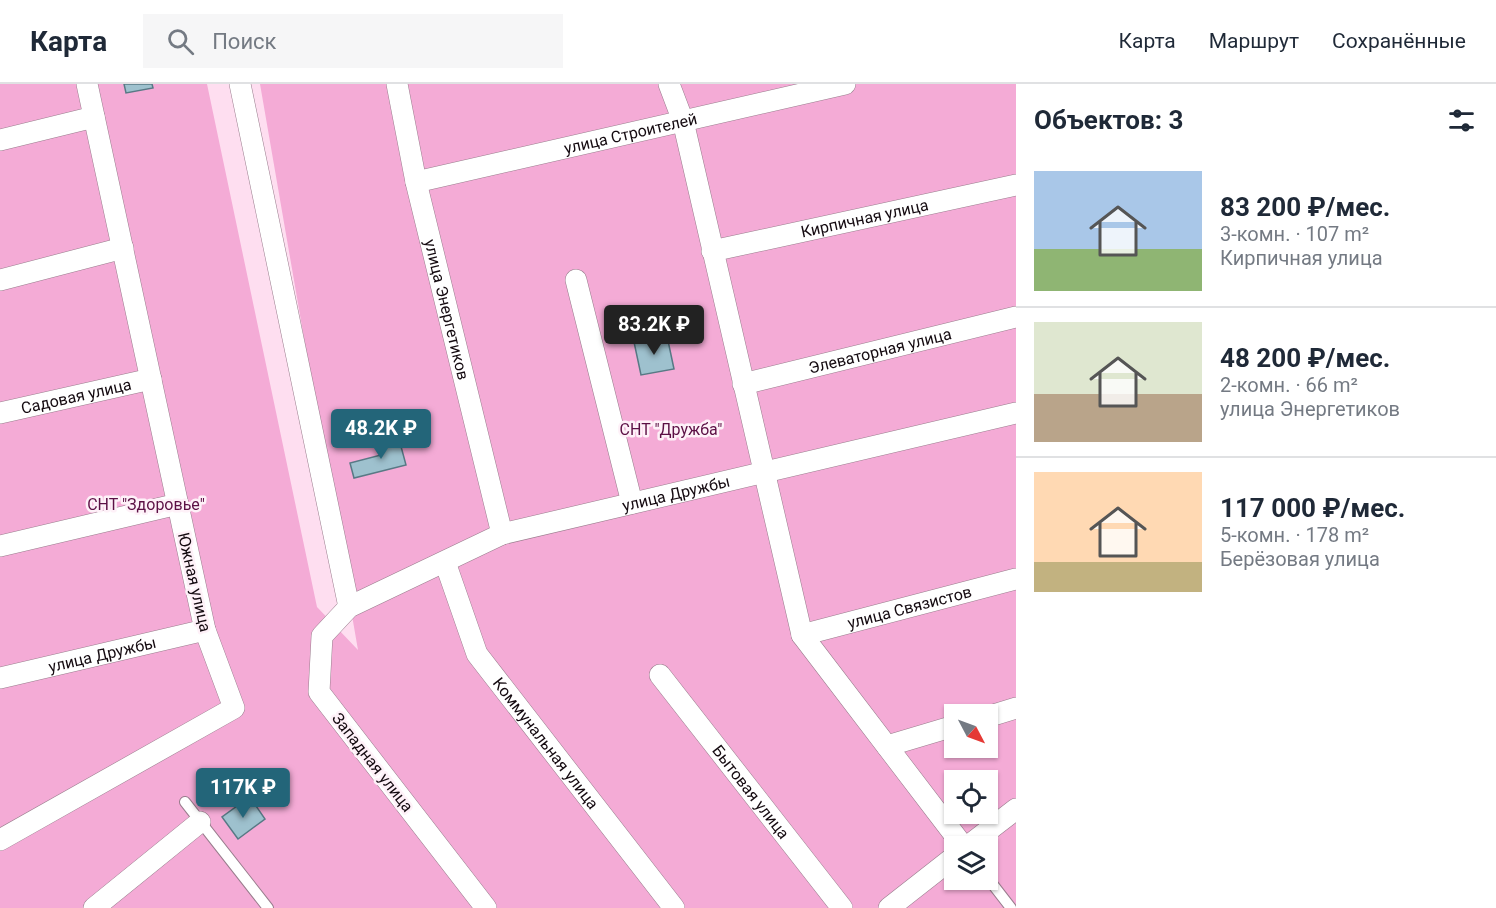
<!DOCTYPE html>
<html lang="ru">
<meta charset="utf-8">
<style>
:root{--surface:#fff;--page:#f6f6f7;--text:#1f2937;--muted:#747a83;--line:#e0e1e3;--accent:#236579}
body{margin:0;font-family:Roboto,sans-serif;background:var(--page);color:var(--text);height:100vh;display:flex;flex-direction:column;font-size:22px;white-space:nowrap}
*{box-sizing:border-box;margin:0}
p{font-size:20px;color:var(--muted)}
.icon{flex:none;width:33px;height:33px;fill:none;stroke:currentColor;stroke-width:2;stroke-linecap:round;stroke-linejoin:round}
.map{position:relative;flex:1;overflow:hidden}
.details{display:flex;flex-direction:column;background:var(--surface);width:480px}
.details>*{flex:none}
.needle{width:39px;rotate:131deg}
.buttons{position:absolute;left:944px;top:620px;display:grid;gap:12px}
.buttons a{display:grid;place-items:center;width:54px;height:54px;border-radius:0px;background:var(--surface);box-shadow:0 2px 4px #0004;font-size:30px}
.price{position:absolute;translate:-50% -51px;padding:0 14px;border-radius:6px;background:var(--accent);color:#fff;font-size:20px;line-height:39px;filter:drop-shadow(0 2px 3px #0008)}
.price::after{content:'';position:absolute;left:50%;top:36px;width:18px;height:14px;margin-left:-9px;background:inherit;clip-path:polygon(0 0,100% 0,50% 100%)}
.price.current{background:#222;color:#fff}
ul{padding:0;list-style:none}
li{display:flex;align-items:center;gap:18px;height:150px;padding:0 18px}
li+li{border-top:2px solid var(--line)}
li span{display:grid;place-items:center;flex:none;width:168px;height:120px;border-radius:0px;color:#555}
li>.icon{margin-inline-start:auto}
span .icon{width:72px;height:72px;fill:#fffc;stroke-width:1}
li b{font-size:26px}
h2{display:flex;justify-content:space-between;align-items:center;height:72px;padding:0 18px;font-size:26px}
header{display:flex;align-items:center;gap:36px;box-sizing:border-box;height:84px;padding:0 30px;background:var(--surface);border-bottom:2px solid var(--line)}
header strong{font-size:28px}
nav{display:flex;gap:33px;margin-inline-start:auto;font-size:21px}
.search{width:420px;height:54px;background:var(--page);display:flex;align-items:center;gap:15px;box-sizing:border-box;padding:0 21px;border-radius:0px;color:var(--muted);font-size:22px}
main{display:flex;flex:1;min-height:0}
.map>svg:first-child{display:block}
.green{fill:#f4abd6;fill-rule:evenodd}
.building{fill:#9ec1ce;stroke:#587985;stroke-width:1.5}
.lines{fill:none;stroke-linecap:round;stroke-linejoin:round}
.service-casing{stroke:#997d8d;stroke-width:12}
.minor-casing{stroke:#997d8d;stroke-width:22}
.service{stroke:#fff;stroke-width:10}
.minor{stroke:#fff;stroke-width:21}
.labels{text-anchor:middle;stroke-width:5;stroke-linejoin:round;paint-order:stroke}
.street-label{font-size:16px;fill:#140a10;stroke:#fef1f8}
.park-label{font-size:16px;fill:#5c1045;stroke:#fef1f8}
</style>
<header>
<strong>Карта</strong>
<div class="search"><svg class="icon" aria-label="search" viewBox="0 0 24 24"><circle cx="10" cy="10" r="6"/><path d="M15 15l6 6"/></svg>Поиск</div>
<nav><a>Карта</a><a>Маршрут</a><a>Сохранённые</a></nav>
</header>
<main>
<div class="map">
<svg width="1016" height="824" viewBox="0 0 1016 824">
<rect width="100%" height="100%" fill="#fedef0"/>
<path class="green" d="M 0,0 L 207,0 L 317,523 L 358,566 L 260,0 L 1016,0 L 1016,824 L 0,824 ZM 954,630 L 987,630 L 987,663 L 954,663 ZM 954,696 L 987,696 L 987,729 L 954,729 ZM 954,762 L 987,762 L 987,795 L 954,795 Z"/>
<g class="building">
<path d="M 124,0 L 152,0 L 153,4 L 126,9 Z"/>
<path d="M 667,252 L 674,285 L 641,291 L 634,258 Z"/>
<path d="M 399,355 L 406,381 L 354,394 L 350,379 L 381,371 L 379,360 Z"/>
<path d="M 244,717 L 249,723 L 254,719 L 265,735 L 238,755 L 222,733 Z"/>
</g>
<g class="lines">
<g class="service-casing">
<g id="service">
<path d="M 185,718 L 268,824"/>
<path d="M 987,793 L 1011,824"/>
</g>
</g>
<g class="minor-casing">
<g id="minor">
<path d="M 240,0 L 349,523"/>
<path id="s1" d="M 397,0 L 416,98 L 502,450"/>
<path d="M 669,0 L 683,37 L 802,551 L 963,762"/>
<path d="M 0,56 L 94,33"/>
<path id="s2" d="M 416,98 L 845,0"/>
<path id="s3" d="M 712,167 L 1016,101"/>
<path d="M 0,196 L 123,164"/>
<path d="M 576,196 L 632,419"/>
<path id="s4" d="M 743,300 L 1016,233"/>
<path id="s5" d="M 0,329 L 151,295"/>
<path d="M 0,462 L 178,420"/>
<path id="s6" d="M 445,478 L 477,570 L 674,824"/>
<path id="s7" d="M 802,551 L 1016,495"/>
<path id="s8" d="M 660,591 L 842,824"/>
<path id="s9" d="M 0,594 L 205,546"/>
<path d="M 987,633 L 1016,624"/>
<path d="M 887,662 L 954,642"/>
<path d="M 0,756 L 234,624 L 205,546 L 87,0"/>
<path d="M 968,762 L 1016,725"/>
<path d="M 94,824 L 200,738"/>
<path id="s10" d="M 486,824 L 319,608 L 322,552 L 349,523 L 502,450 L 1016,329"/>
<path d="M 889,824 L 954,773"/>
</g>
</g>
<use href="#service" class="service"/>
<use href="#minor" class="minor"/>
</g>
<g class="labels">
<g class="street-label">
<text dy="6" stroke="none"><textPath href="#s2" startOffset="220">улица Строителей</textPath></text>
<text dy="6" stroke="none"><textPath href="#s3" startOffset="156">Кирпичная улица</textPath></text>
<text dy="6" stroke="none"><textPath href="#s1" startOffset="231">улица Энергетиков</textPath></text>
<text dy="6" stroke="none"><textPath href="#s4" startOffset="141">Элеваторная улица</textPath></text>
<text dy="6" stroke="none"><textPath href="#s5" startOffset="78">Садовая улица</textPath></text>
<text dy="6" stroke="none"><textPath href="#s10" startOffset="717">улица Дружбы</textPath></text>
<text transform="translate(195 498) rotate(77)" y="6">Южная улица</text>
<text dy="6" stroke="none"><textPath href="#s7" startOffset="111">улица Связистов</textPath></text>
<text dy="6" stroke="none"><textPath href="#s9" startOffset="105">улица Дружбы</textPath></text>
<text dy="6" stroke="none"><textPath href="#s6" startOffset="210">Коммунальная улица</textPath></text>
<text transform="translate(373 678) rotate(52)" y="6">Западная улица</text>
<text dy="6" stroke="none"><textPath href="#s8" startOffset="148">Бытовая улица</textPath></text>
</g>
<g class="park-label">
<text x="671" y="351">СНТ "Дружба"</text>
<text x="146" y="426">СНТ "Здоровье"</text>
</g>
</g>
</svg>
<div class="buttons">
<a><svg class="needle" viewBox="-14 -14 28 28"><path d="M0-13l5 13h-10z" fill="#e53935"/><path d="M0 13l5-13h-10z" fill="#747a83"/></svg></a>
<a><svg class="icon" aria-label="locate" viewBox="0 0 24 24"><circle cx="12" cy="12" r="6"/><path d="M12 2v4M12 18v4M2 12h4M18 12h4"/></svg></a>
<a><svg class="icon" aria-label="layers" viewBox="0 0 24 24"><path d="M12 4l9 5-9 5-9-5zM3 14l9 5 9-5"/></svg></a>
</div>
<b class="price current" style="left:654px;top:272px">83.2K ₽</b>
<b class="price" style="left:381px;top:376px">48.2K ₽</b>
<b class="price" style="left:243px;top:735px">117K ₽</b>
</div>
<section class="details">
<h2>Объектов: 3<svg class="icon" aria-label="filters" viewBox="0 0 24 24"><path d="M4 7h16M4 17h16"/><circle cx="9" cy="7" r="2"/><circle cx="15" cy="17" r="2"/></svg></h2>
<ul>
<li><span style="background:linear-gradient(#a9c7e8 65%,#8fb573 0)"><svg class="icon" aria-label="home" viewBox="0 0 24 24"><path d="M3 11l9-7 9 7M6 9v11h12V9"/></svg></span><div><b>83 200 ₽/мес.</b><p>3-комн. · 107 m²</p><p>Кирпичная улица</p></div></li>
<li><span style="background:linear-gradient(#dfe7d0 60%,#b9a48a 0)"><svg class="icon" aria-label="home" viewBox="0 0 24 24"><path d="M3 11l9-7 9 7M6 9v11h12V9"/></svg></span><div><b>48 200 ₽/мес.</b><p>2-комн. · 66 m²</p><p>улица Энергетиков</p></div></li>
<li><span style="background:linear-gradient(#ffd9b3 75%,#c2b280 0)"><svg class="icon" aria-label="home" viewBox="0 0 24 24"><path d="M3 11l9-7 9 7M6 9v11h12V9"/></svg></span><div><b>117 000 ₽/мес.</b><p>5-комн. · 178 m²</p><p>Берёзовая улица</p></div></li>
</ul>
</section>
</main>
